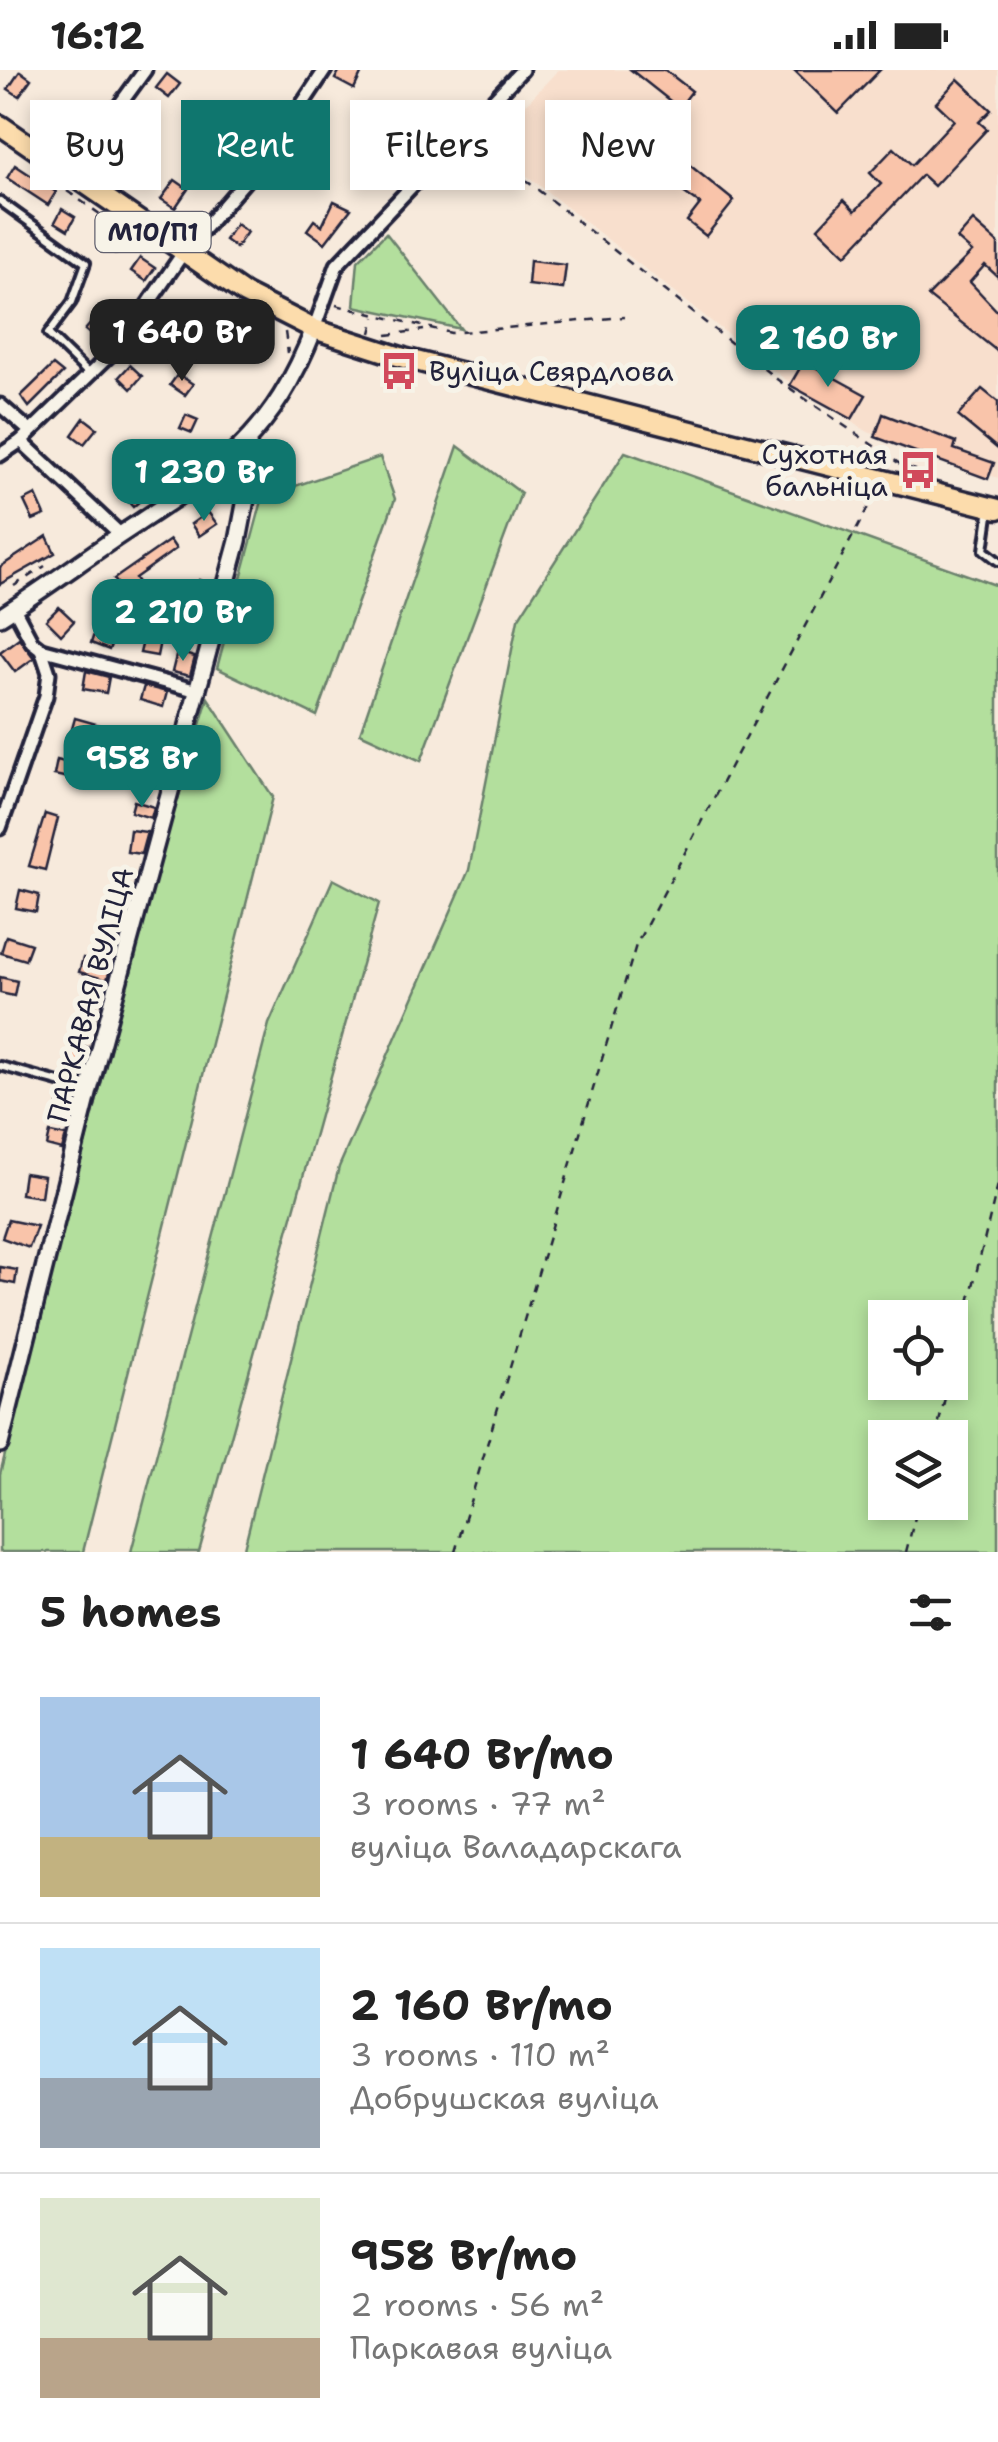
<!DOCTYPE html>
<meta charset="utf-8">
<style>
:root{--surface:#fff;--page:#f2f2f2;--text:#222;--muted:#767676;--line:#e0e0e0;--accent:#0f766e}
body{margin:0;font-family:"Shantell Sans",sans-serif;background:var(--page);color:var(--text);height:100vh;display:flex;flex-direction:column;font-size:38px;white-space:nowrap}
*{box-sizing:border-box;margin:0}
p{font-size:32px;color:var(--muted)}
.icon{flex:none;width:55px;height:55px;fill:none;stroke:currentColor;stroke-width:2;stroke-linecap:round;stroke-linejoin:round}
.map{position:relative;height:1482px;overflow:hidden}
.side{display:flex;flex-direction:column;background:var(--surface);flex:1}
.side>*{flex:none}
.hud{position:absolute;left:30px;top:30px;width:940px;height:90px;display:flex;gap:20px}
.fabs{position:absolute;left:868px;top:1230px;display:grid;gap:20px}
.fabs a{display:grid;place-items:center;width:100px;height:100px;border-radius:0px;background:var(--surface);box-shadow:0 5px 15px #0003;font-size:50px}
.price{position:absolute;translate:-50% -85px;padding:0 22px;border-radius:20px;background:var(--accent);color:#fff;font-size:32px;line-height:65px;filter:drop-shadow(0 2px 5px #0008)}
.price::after{content:'';position:absolute;left:50%;top:60px;width:30px;height:22px;margin-left:-15px;background:inherit;clip-path:polygon(0 0,100% 0,50% 100%)}
.price.on{background:#222;color:#fff}
ul{padding:0;list-style:none}
li{display:flex;align-items:center;gap:30px;height:250px;padding:0 40px}
li+li{border-top:2px solid var(--line)}
li span{display:grid;place-items:center;flex:none;width:280px;height:200px;border-radius:0px;color:#555}
li>.icon{margin-inline-start:auto}
span .icon{width:120px;height:120px;fill:#fffc;stroke-width:1}
li b{font-size:42px}
h2{display:flex;justify-content:space-between;align-items:center;height:120px;padding:0 40px;font-size:42px}
.chip{padding:0 35px;border-radius:0px;background:var(--surface);box-shadow:0 5px 15px #0003;font-size:35px;line-height:90px}
.chip.on{background:var(--accent);color:#fff}
.status{display:flex;justify-content:space-between;align-items:center;height:70px;padding:0 50px;background:var(--surface);direction:ltr}
.status svg{height:28px;fill:currentColor}
.map>svg:first-child{display:block}
.built{fill:#f8dfcd}
.green{fill:#b3df9d;stroke:#6a806c;stroke-width:2.5;fill-rule:evenodd}
.building{fill:#f9c4aa;stroke:#22223b;stroke-width:2.5}
.lines{fill:none;stroke-linecap:round;stroke-linejoin:round}
.lane-casing{stroke:#22223b;stroke-width:14}
.street-casing{stroke:#22223b;stroke-width:19}
.secondary-casing{stroke:#22223b;stroke-width:22}
.primary-casing{stroke:#22223b;stroke-width:25}
.path{stroke:#22223b;stroke-width:2.5;stroke-dasharray:8 8;stroke-linecap:butt}
.lane{stroke:#f7f3e8;stroke-width:6}
.street{stroke:#f7f3e8;stroke-width:11}
.secondary{stroke:#f7f3e8;stroke-width:15}
.primary{stroke:#fcdcac;stroke-width:18}
.labels{text-anchor:middle;stroke-width:10;stroke-linejoin:round;paint-order:stroke}
.shield{fill:#f7f3e8;stroke:#62616f;stroke-width:2.5}
.shield-label{font-size:25px;font-weight:bold;fill:#22223b}
.poi-label{font-size:28px;fill:#22223b;stroke:#f7f3e8;text-anchor:start}
.street-label{font-size:28px;fill:#22223b;stroke:#f7f3e8}
</style>
<div class="status"><b>16:12</b><svg viewBox="0 0 49 12"><path d="M0 12V9h3v3zM5 12V6h3v6zM10 12V3h3v9zM15 12V0h3v12zM26 1h20v11H26zM47 4h2v5h-2z"/></svg></div>
<div class="map">
<svg width="998" height="1482" viewBox="0 0 998 1482">
<rect width="100%" height="100%" fill="#f7eadc"/>
<filter id="ink" filterUnits="userSpaceOnUse"><feTurbulence type="fractalNoise" baseFrequency=".01" numOctaves="2"/><feDisplacementMap in="SourceGraphic" scale="20" xChannelSelector="R" yChannelSelector="G"/><feConvolveMatrix kernelMatrix="1 2 1 2 8 2 1 2 1" color-interpolation-filters="sRGB"/></filter>
<g filter="url(#ink)">
<path class="built" d="M 558,0 L 998,0 L 998,408 L 868,362 L 782,307 L 488,75 Z"/>
<g class="green">
<path d="M 386,163 L 461,259 L 354,236 L 358,191 Z"/>
<path d="M 458,376 L 521,423 L 421,691 L 360,663 Z"/>
<path d="M 625,382 L 998,516 L 998,1482 L 243,1482 L 339,1097 L 469,800 L 518,549 ZM 885,1248 L 950,1248 L 950,1312 L 885,1312 ZM 885,1368 L 950,1368 L 950,1432 L 885,1432 Z"/>
<path d="M 380,387 L 395,429 L 317,646 L 217,598 L 263,427 Z"/>
<path d="M 208,628 L 273,727 L 83,1482 L 0,1482 L 0,1404 L 150,823 Z"/>
<path d="M 333,809 L 379,833 L 199,1482 L 131,1482 L 269,954 Z"/>
</g>
<g class="building">
<path d="M 340,0 L 363,0 L 354,19 L 335,9 Z"/>
<path d="M 631,0 L 665,0 L 692,21 L 679,38 Z"/>
<path d="M 794,0 L 880,0 L 838,43 Z"/>
<path d="M 20,1 L 31,9 L 19,26 L 8,19 Z"/>
<path d="M 167,4 L 180,14 L 169,28 L 156,18 Z"/>
<path d="M 958,9 L 991,40 L 979,52 L 987,59 L 934,116 L 922,105 L 846,185 L 818,158 L 844,130 L 855,141 L 881,114 L 870,103 L 894,78 L 912,95 L 954,50 L 936,33 Z"/>
<path d="M 433,36 L 451,48 L 439,64 L 421,51 Z"/>
<path d="M 73,44 L 93,55 L 83,69 L 65,59 Z"/>
<path d="M 629,46 L 734,131 L 706,166 L 687,151 L 700,134 L 649,98 L 652,95 L 634,80 L 620,98 L 600,82 Z"/>
<path d="M 253,53 L 270,64 L 261,77 L 245,65 Z"/>
<path d="M 307,54 L 320,62 L 312,76 L 299,68 Z"/>
<path d="M 383,67 L 399,76 L 394,86 L 378,77 Z"/>
<path d="M 145,69 L 156,78 L 144,94 L 124,80 L 131,70 L 140,76 Z"/>
<path d="M 15,95 L 56,122 L 48,135 L 7,108 Z"/>
<path d="M 175,110 L 188,119 L 175,138 L 161,129 Z"/>
<path d="M 334,131 L 351,139 L 325,173 L 307,160 L 314,150 L 322,156 Z"/>
<path d="M 62,139 L 75,147 L 68,160 L 55,152 Z"/>
<path d="M 973,151 L 998,173 L 998,207 L 985,195 L 970,212 L 998,242 L 998,282 L 928,226 L 972,182 L 957,169 Z"/>
<path d="M 236,154 L 247,162 L 236,178 L 225,170 Z"/>
<path d="M 108,157 L 125,167 L 116,184 L 99,174 Z"/>
<path d="M 140,188 L 155,198 L 146,211 L 131,201 Z"/>
<path d="M 530,191 L 566,195 L 563,219 L 528,215 Z"/>
<path d="M 106,236 L 117,245 L 97,270 L 85,260 Z"/>
<path d="M 160,244 L 171,253 L 157,271 L 146,263 Z"/>
<path d="M 243,254 L 258,267 L 251,276 L 236,263 Z"/>
<path d="M 804,291 L 866,325 L 852,349 L 790,315 Z"/>
<path d="M 53,295 L 63,303 L 29,337 L 21,326 Z"/>
<path d="M 130,295 L 142,306 L 131,319 L 119,307 Z"/>
<path d="M 178,304 L 193,314 L 185,325 L 170,315 Z"/>
<path d="M 982,319 L 998,332 L 998,379 L 958,346 Z"/>
<path d="M 883,344 L 956,372 L 954,379 L 994,393 L 988,409 L 875,367 Z"/>
<path d="M 186,345 L 198,350 L 192,363 L 180,358 Z"/>
<path d="M 84,348 L 97,358 L 84,374 L 72,365 Z"/>
<path d="M 169,385 L 182,400 L 172,409 L 158,394 Z"/>
<path d="M 141,416 L 148,424 L 133,437 L 126,429 Z"/>
<path d="M 36,425 L 45,445 L 33,450 L 24,431 Z"/>
<path d="M 208,442 L 217,454 L 199,466 L 191,454 Z"/>
<path d="M 47,466 L 55,483 L 0,514 L 0,497 Z"/>
<path d="M 170,470 L 176,479 L 135,508 L 143,520 L 129,530 L 114,509 Z"/>
<path d="M 199,510 L 214,515 L 209,536 L 193,531 Z"/>
<path d="M 59,537 L 74,551 L 61,565 L 46,550 Z"/>
<path d="M 96,558 L 115,565 L 109,580 L 91,573 Z"/>
<path d="M 144,567 L 160,571 L 157,586 L 140,583 Z"/>
<path d="M 19,568 L 34,588 L 15,602 L 0,582 Z"/>
<path d="M 177,582 L 195,587 L 190,606 L 172,602 Z"/>
<path d="M 86,601 L 109,607 L 106,623 L 83,619 Z"/>
<path d="M 144,616 L 167,622 L 163,637 L 140,630 Z"/>
<path d="M 75,648 L 100,655 L 95,672 L 70,666 Z"/>
<path d="M 154,672 L 170,677 L 163,698 L 147,693 Z"/>
<path d="M 57,690 L 72,694 L 69,708 L 54,705 Z"/>
<path d="M 134,731 L 154,737 L 151,748 L 131,742 Z"/>
<path d="M 45,744 L 58,748 L 45,800 L 29,796 Z"/>
<path d="M 130,760 L 147,762 L 141,784 L 127,782 Z"/>
<path d="M 121,818 L 131,821 L 119,868 L 102,864 L 106,850 L 112,851 Z"/>
<path d="M 20,820 L 39,825 L 36,842 L 16,838 Z"/>
<path d="M 6,866 L 31,874 L 25,890 L 1,883 Z"/>
<path d="M 83,888 L 111,895 L 107,910 L 79,902 Z"/>
<path d="M 0,907 L 17,911 L 14,926 L 0,923 Z"/>
<path d="M 79,934 L 96,937 L 93,955 L 77,953 Z"/>
<path d="M 73,973 L 87,977 L 82,997 L 67,993 Z"/>
<path d="M 60,1022 L 76,1025 L 73,1039 L 58,1037 Z"/>
<path d="M 50,1063 L 66,1066 L 62,1080 L 47,1076 Z"/>
<path d="M 24,1103 L 44,1106 L 41,1127 L 21,1124 Z"/>
<path d="M 8,1150 L 37,1156 L 29,1178 L 2,1168 Z"/>
<path d="M 0,1197 L 17,1200 L 15,1214 L 0,1211 Z"/>
</g>
<g class="lines">
<g class="lane-casing">
<g id="lane">
<path d="M 0,131 L 86,193 L 72,232 L 48,264 L 89,304"/>
<path d="M 990,438 L 984,480 L 998,491"/>
<path d="M 0,996 L 88,1020"/>
</g>
</g>
<g class="street-casing">
<g id="street">
<path d="M 70,103 L 145,0"/>
<path d="M 314,259 L 337,195 L 522,0"/>
<path d="M 0,335 L 30,361"/>
<path d="M 21,371 L 121,465"/>
<path d="M 0,385 L 21,371 L 120,275 L 183,183 L 271,81 L 325,0"/>
<path d="M 14,538 L 32,572 L 41,579 L 198,621"/>
<path d="M 0,758 L 46,626 L 49,603 L 41,579"/>
</g>
</g>
<g class="secondary-casing">
<g id="secondary">
<path d="M 0,547 C 41,521 80,492 120,465 C 215,402 270,372 314,259"/>
<path d="M 0,1374 L 89,1020 L 238,471 L 251,403 L 248,373"/>
</g>
</g>
<g class="primary-casing">
<path id="primary" d="M 0,55 L 245,224 L 314,259 L 404,288 L 998,439"/>
</g>
<g class="path">
<path d="M 475,70 L 778,310 L 903,396 L 935,406"/>
<path d="M 67,121 L 114,154"/>
<path d="M 336,235 L 451,263 L 624,247"/>
<path d="M 285,262 L 288,283"/>
<path d="M 371,263 L 375,247"/>
<path d="M 387,265 L 424,260"/>
<path d="M 14,516 L 45,496"/>
<path d="M 950,1310 L 998,1114"/>
<path d="M 935,1368 L 949,1312"/>
<path d="M 455,1482 L 636,875 L 875,424"/>
<path d="M 906,1482 L 919,1432"/>
</g>
<use href="#lane" class="lane"/>
<use href="#street" class="street"/>
<use href="#secondary" class="secondary"/>
<use href="#primary" class="primary"/>
</g>
</g>
<defs>
<g id="bus-bare" transform="scale(3)"><path d="M-5-6H5V4H4V6H2V4H-2V6H-4V4H-5ZM-3.5-4V0h7V-4ZM-3.5 1.2v1.5H-2V1.2ZM2 1.2v1.5H3.5V1.2Z" fill="#d1495b" stroke="#f7f3e8" stroke-width="2.5" paint-order="stroke"/></g>
</defs>
<g fill-rule="evenodd">
<use href="#bus-bare" x="399" y="301"/>
<use href="#bus-bare" x="918" y="400"/>
</g>
<g class="labels">
<rect class="shield" x="95.5" y="142" width="115" height="40" rx="8"/>
<g class="shield-label">
<text x="153" y="171">М10/П1</text>
</g>
<g class="poi-label">
<text x="429" y="311">Вуліца Свярдлова</text>
<text x="888" y="394" text-anchor="end">Сухотная<tspan x="888" dy="32">бальніца</tspan></text>
</g>
<g class="street-label">
<text transform="translate(90 925) rotate(-75)" y="10">ПАРКАВАЯ ВУЛІЦА</text>
</g>
</g>
</svg>
<div class="fabs">
<a><svg class="icon" aria-label="locate" viewBox="0 0 24 24"><circle cx="12" cy="12" r="6"/><path d="M12 2v4M12 18v4M2 12h4M18 12h4"/></svg></a>
<a><svg class="icon" aria-label="layers" viewBox="0 0 24 24"><path d="M12 4l9 5-9 5-9-5zM3 14l9 5 9-5"/></svg></a>
</div>
<b class="price on" style="left:182px;top:314px">1 640 Br</b>
<b class="price" style="left:828px;top:320px">2 160 Br</b>
<b class="price" style="left:204px;top:454px">1 230 Br</b>
<b class="price" style="left:183px;top:594px">2 210 Br</b>
<b class="price" style="left:142px;top:740px">958 Br</b>
<div class="hud">
<a class="chip">Buy</a>
<a class="chip on">Rent</a>
<a class="chip">Filters</a>
<a class="chip">New</a>
</div>
</div>
<section class="side">
<h2>5 homes<svg class="icon" aria-label="filters" viewBox="0 0 24 24"><path d="M4 7h16M4 17h16"/><circle cx="9" cy="7" r="2"/><circle cx="15" cy="17" r="2"/></svg></h2>
<ul>
<li><span style="background:linear-gradient(#a9c7e8 70%,#c2b280 0)"><svg class="icon" aria-label="home" viewBox="0 0 24 24"><path d="M3 11l9-7 9 7M6 9v11h12V9"/></svg></span><div><b>1 640 Br/mo</b><p>3 rooms · 77 m²</p><p>вуліца Валадарскага</p></div></li>
<li><span style="background:linear-gradient(#bfe0f5 65%,#9aa5b1 0)"><svg class="icon" aria-label="home" viewBox="0 0 24 24"><path d="M3 11l9-7 9 7M6 9v11h12V9"/></svg></span><div><b>2 160 Br/mo</b><p>3 rooms · 110 m²</p><p>Добрушская вуліца</p></div></li>
<li><span style="background:linear-gradient(#dfe7d0 70%,#b9a48a 0)"><svg class="icon" aria-label="home" viewBox="0 0 24 24"><path d="M3 11l9-7 9 7M6 9v11h12V9"/></svg></span><div><b>958 Br/mo</b><p>2 rooms · 56 m²</p><p>Паркавая вуліца</p></div></li>
</ul>
</section>
